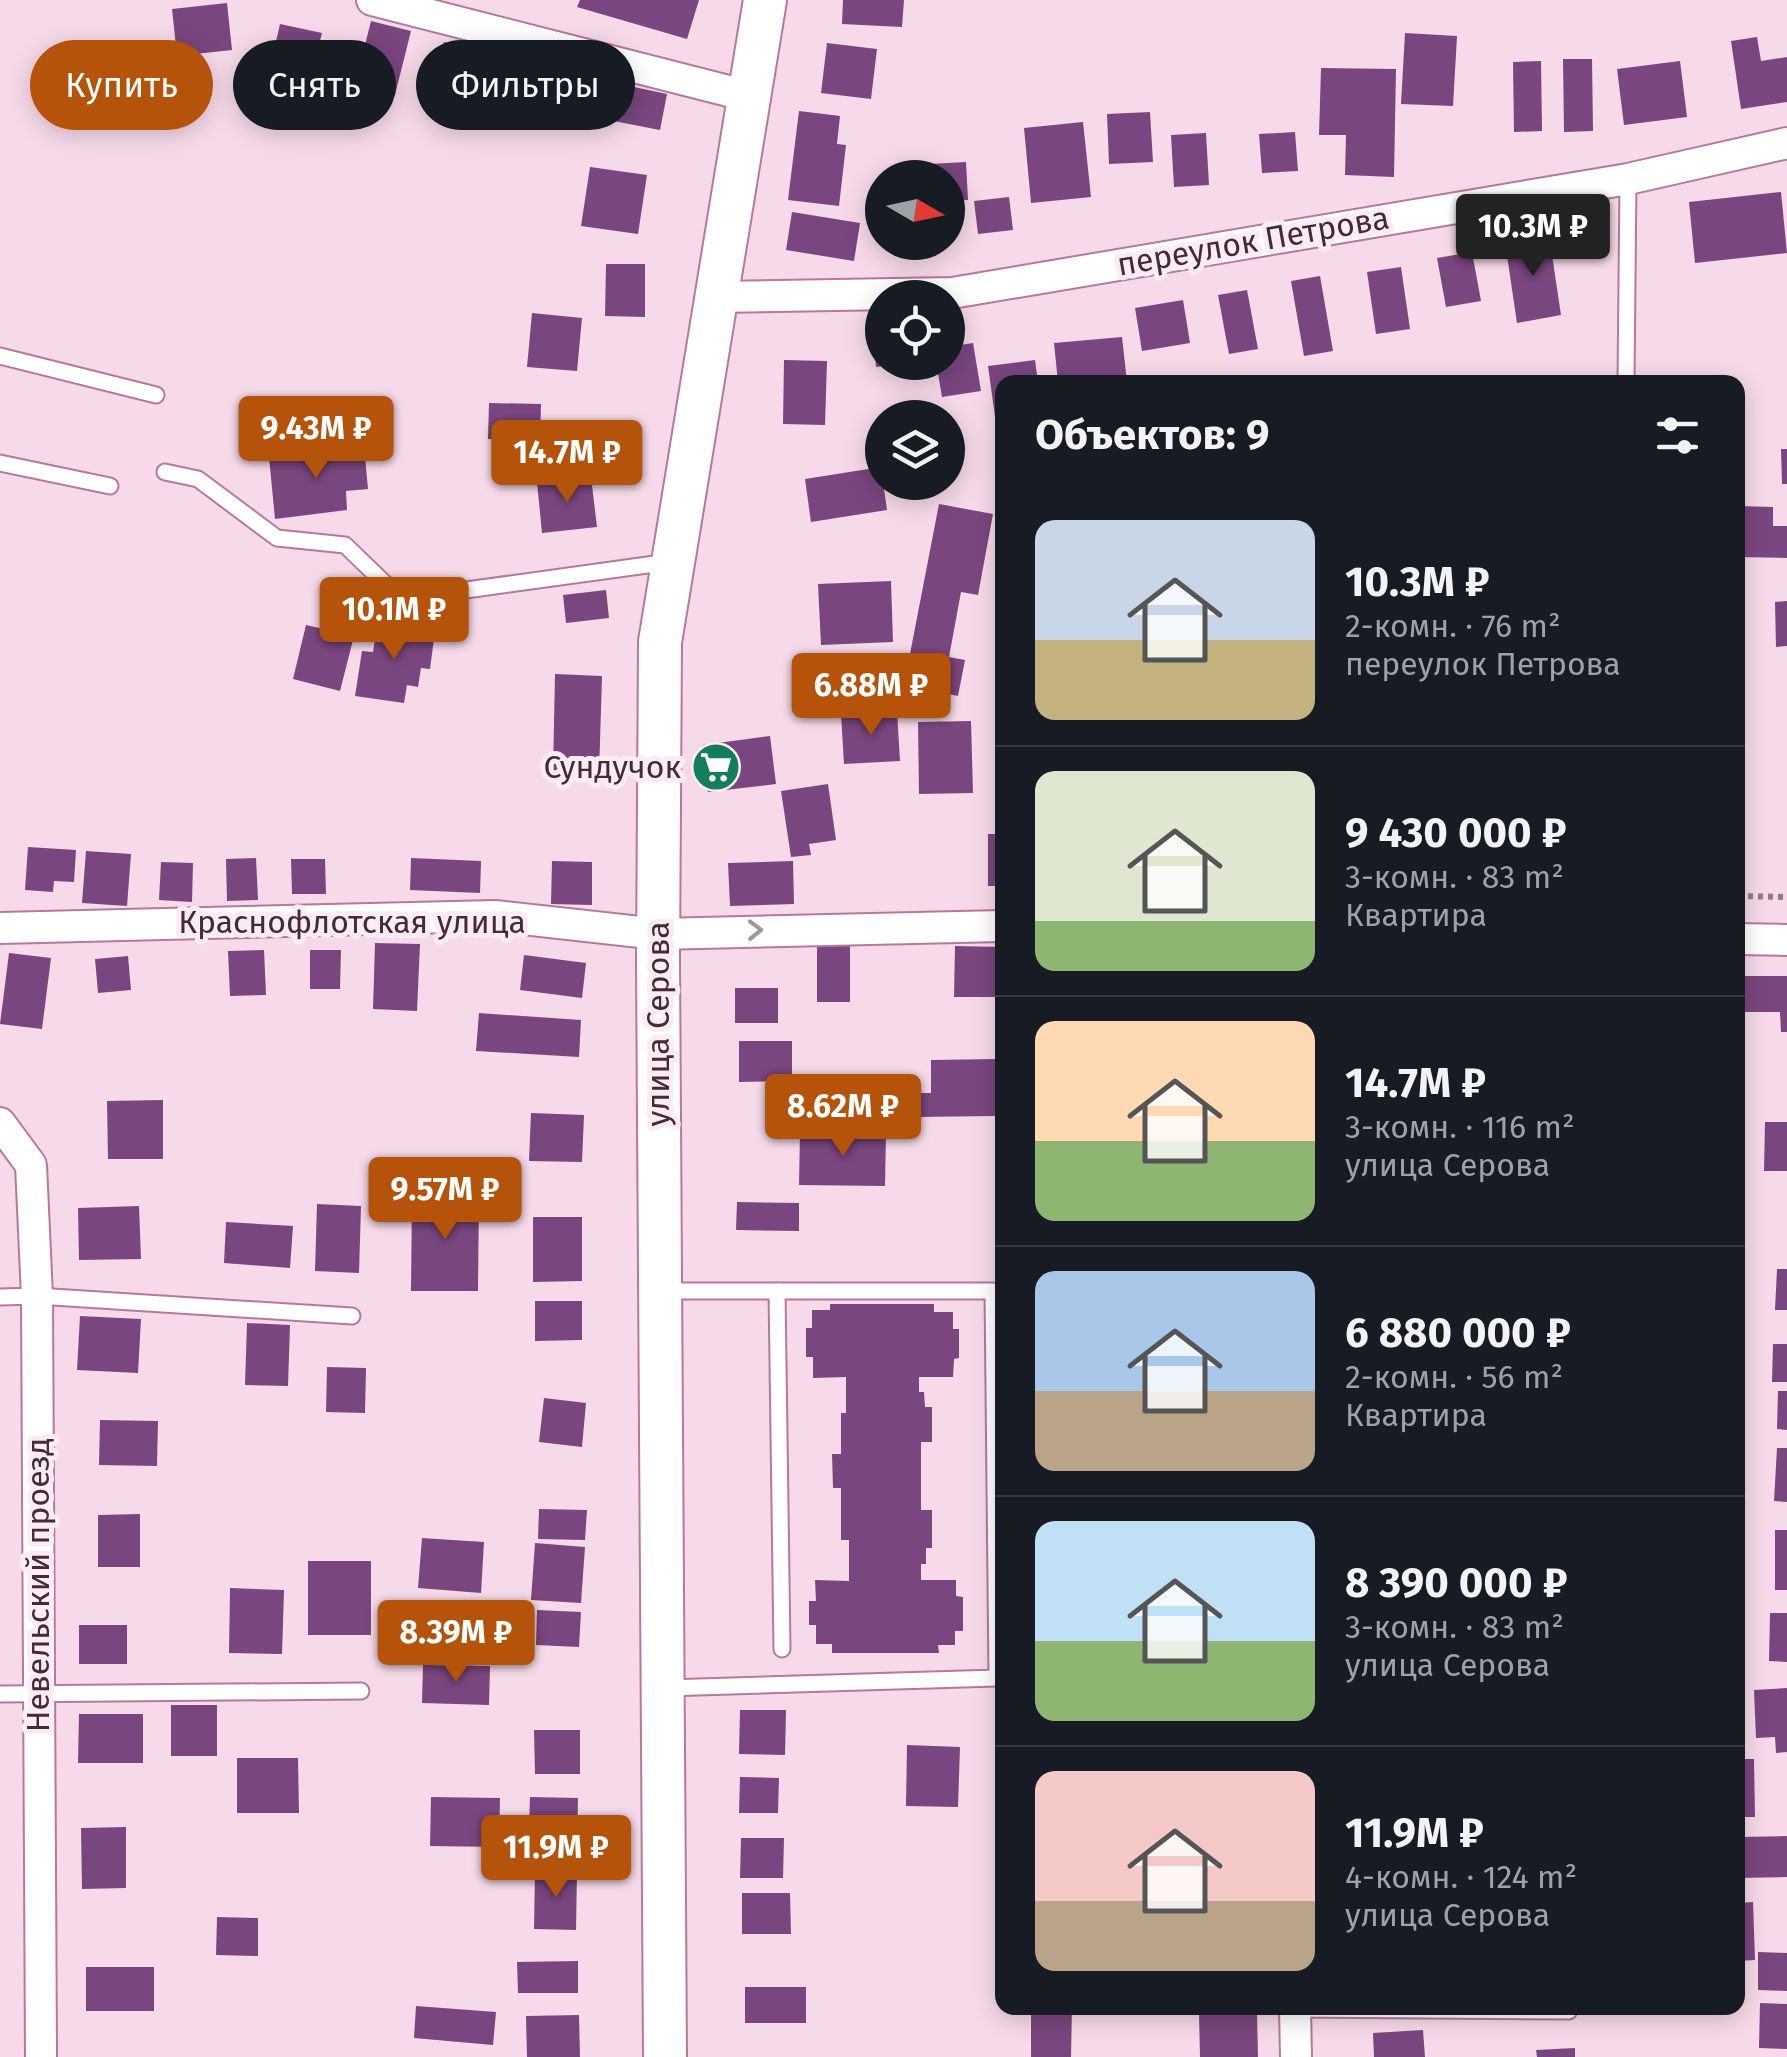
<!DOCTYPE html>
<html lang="ru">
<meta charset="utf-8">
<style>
:root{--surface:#171b24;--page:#242831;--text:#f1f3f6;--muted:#9ea1a6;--line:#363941;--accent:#b45309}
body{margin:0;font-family:"Fira Sans",sans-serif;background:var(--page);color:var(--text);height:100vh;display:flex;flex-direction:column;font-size:38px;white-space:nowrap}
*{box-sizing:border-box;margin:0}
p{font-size:32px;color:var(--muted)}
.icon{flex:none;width:55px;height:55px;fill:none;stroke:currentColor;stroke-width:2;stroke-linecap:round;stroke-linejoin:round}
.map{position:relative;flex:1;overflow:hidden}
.details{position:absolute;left:995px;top:375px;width:750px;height:1640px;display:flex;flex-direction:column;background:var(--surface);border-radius:20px;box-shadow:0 5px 25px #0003}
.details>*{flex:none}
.top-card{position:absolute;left:30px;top:40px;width:815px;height:90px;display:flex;gap:20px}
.needle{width:65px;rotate:99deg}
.buttons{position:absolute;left:865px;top:160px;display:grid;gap:20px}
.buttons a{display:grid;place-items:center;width:100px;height:100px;border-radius:50%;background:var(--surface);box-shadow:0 5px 25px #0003;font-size:50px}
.price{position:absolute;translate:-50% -85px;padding:0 22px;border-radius:10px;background:var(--accent);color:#fff;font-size:32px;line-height:65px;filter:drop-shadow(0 2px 5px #0008)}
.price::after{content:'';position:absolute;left:50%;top:60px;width:30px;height:22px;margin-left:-15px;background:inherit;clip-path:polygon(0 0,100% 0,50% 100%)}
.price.selected{background:#222;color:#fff}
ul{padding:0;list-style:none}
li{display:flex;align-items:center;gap:30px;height:250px;padding:0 40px}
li+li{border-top:2px solid var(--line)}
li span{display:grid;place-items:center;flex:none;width:280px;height:200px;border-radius:20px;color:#555}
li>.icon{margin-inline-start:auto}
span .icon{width:120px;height:120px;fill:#fffc;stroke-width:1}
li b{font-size:42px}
h2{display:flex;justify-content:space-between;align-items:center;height:120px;padding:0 40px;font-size:42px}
.chip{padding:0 35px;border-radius:45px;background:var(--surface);box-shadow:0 5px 25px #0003;font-size:35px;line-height:90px}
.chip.selected{background:var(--accent);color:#fff}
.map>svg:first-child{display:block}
.building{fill:#7a467f}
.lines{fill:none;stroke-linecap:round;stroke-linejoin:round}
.lane-casing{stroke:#b8779d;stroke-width:19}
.street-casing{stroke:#b8779d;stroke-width:34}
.secondary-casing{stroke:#b8779d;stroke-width:46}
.path{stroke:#957989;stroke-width:6;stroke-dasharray:5 5;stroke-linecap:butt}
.lane{stroke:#fff;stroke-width:15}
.street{stroke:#fff;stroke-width:30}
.secondary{stroke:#fff;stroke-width:42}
.oneway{stroke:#a2949c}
.labels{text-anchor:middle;stroke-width:10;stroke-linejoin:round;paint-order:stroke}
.street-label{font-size:32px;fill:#442939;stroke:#faecf3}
.poi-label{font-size:32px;fill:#442939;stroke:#faecf3;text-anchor:end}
</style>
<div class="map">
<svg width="1787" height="2057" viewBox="0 0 1787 2057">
<rect width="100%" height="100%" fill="#f7dae9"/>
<g class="building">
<path d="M 580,0 L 699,0 L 687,39 L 577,7 Z"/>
<path d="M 843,0 L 904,0 L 902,27 L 842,24 Z"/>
<path d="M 227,3 L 232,50 L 177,56 L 172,9 Z"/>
<path d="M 371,21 L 411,31 L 395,95 L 355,85 Z"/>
<path d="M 280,24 L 322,33 L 312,72 L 271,63 Z"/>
<path d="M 1405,33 L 1457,36 L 1453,106 L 1401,104 Z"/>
<path d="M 1757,37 L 1761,61 L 1787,57 L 1787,102 L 1741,109 L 1731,41 Z"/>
<path d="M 444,42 L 485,52 L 469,118 L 428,107 Z"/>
<path d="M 827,43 L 877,49 L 871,99 L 821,93 Z"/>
<path d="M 1563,59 L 1592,59 L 1593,131 L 1564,132 Z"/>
<path d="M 1541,61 L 1542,131 L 1514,132 L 1513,62 Z"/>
<path d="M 1680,61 L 1687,117 L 1624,125 L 1617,69 Z"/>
<path d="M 1321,68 L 1396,69 L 1394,177 L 1345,175 L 1346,135 L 1319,135 Z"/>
<path d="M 601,80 L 667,94 L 660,130 L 593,117 Z"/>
<path d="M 799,111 L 840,116 L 837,144 L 846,145 L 839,206 L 788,200 Z"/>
<path d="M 1150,112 L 1153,162 L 1109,164 L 1107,114 Z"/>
<path d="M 1083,122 L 1091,197 L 1031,203 L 1024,128 Z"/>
<path d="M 1295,132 L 1298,171 L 1262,173 L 1259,134 Z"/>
<path d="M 1206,133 L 1209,185 L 1174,187 L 1171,135 Z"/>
<path d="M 966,162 L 968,200 L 948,201 L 948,178 L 911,178 L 910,165 Z"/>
<path d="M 590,167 L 647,175 L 638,234 L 581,226 Z"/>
<path d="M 1781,192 L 1787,253 L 1695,263 L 1689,202 Z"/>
<path d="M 1009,197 L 1013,230 L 978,234 L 974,201 Z"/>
<path d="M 792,212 L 860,223 L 854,261 L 786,250 Z"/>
<path d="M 1549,235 L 1561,315 L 1517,323 L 1505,242 Z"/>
<path d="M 1472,252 L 1481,301 L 1446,307 L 1437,258 Z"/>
<path d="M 606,264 L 645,264 L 645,317 L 605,316 Z"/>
<path d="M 1401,267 L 1410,329 L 1376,334 L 1367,272 Z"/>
<path d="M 1320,276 L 1333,351 L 1304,356 L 1291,281 Z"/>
<path d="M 1247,290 L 1258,349 L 1229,354 L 1218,295 Z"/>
<path d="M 1183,300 L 1190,343 L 1142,351 L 1135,308 Z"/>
<path d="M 532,313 L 582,318 L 577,371 L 527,367 Z"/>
<path d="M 882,330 L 882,362 L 893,365 L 876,367 L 873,331 Z"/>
<path d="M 1122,337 L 1127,382 L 1058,382 L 1054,343 Z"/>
<path d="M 973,343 L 981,391 L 942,397 L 936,362 L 948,362 L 948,347 Z"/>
<path d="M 784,360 L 827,361 L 825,425 L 783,424 Z"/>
<path d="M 1035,360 L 1038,382 L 1002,382 L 1002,423 L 996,424 L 988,366 Z"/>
<path d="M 489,403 L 541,404 L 540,441 L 488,439 Z"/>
<path d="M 364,446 L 368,489 L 346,491 L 347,510 L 275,519 L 269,457 Z"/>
<path d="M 1781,449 L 1787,449 L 1787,484 L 1782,484 Z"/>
<path d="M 881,467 L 887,510 L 811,522 L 805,479 Z"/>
<path d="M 591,477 L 597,527 L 542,533 L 537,482 Z"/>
<path d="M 939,504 L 993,514 L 978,595 L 961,592 L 949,657 L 965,660 L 958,696 L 904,685 Z"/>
<path d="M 1738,506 L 1773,507 L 1773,526 L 1787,526 L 1787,558 L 1738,557 Z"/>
<path d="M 891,581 L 893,642 L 821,645 L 818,584 Z"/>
<path d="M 606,590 L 609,618 L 566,623 L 563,595 Z"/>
<path d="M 1787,601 L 1787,646 L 1776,647 L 1775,602 Z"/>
<path d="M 378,622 L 435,631 L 430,669 L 421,668 L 418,687 L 407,685 L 404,703 L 355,696 L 362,651 L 373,652 Z"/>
<path d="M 306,625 L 354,636 L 340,691 L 293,679 Z"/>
<path d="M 842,662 L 844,704 L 807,706 L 806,664 Z"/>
<path d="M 555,674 L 602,676 L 599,774 L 553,773 Z"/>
<path d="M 897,711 L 900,761 L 844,764 L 841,714 Z"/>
<path d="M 971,721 L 973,793 L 919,794 L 918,722 Z"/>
<path d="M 770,736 L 776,784 L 708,792 L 703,745 Z"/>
<path d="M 828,784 L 836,840 L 809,844 L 811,855 L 791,857 L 781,791 Z"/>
<rect x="988" y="834" width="14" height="52"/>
<path d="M 28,847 L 76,850 L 74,882 L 54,881 L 53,892 L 25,890 Z"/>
<path d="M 86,851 L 131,854 L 127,906 L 82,903 Z"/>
<path d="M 256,858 L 258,900 L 227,901 L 226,859 Z"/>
<path d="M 411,858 L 481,861 L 480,893 L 410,890 Z"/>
<path d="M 291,859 L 325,859 L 326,894 L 292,894 Z"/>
<path d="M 552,861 L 592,862 L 592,905 L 551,904 Z"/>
<path d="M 793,861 L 794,904 L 730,906 L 728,863 Z"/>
<path d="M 161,862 L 193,863 L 192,902 L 159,900 Z"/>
<rect x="817" y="942" width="33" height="60"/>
<path d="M 375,943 L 420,944 L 417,1011 L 373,1009 Z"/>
<path d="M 955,946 L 1002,947 L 1002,997 L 954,997 Z"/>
<path d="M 264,950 L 266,995 L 230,996 L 228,951 Z"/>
<path d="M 310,950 L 341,950 L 340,989 L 310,989 Z"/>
<path d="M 9,953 L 51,958 L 42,1029 L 0,1024 Z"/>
<path d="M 524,955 L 586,963 L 582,998 L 520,990 Z"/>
<path d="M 128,956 L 131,990 L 98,993 L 95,959 Z"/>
<path d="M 1738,976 L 1787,976 L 1787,1032 L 1781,1032 L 1780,1012 L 1738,1012 Z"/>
<rect x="735" y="988" width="43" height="35"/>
<path d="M 479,1013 L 581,1020 L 579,1057 L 476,1051 Z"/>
<path d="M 739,1041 L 792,1041 L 792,1081 L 739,1082 Z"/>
<path d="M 995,1059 L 995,1116 L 916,1117 L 916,1093 L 931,1093 L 931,1060 Z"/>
<path d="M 163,1100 L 163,1159 L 108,1159 L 107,1101 Z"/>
<path d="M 791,1100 L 847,1101 L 847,1125 L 791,1124 Z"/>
<path d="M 531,1113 L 584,1115 L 582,1162 L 529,1161 Z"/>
<path d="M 1765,1122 L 1787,1122 L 1787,1171 L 1764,1171 Z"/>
<path d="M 800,1132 L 886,1132 L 885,1186 L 799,1185 Z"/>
<path d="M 412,1194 L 479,1194 L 478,1291 L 411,1291 Z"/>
<path d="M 737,1202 L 799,1203 L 799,1231 L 736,1230 Z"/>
<path d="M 317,1204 L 361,1206 L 359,1273 L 315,1271 Z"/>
<path d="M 139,1206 L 141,1259 L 79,1260 L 78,1208 Z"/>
<path d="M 533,1217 L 582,1217 L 582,1281 L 533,1282 Z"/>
<path d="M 226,1222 L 293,1226 L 290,1268 L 224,1263 Z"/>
<path d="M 1777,1269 L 1787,1269 L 1787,1310 L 1775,1310 Z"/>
<path d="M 535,1301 L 582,1301 L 582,1340 L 535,1341 Z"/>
<path d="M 830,1304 L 934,1304 L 934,1312 L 953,1312 L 953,1329 L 959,1329 L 959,1358 L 954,1359 L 953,1377 L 919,1377 L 919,1392 L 924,1392 L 925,1407 L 932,1407 L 932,1442 L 921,1442 L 921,1510 L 932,1510 L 932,1548 L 926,1548 L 926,1564 L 921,1564 L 921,1580 L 956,1580 L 956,1596 L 963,1597 L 963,1631 L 955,1631 L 955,1645 L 938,1645 L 939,1653 L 832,1653 L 832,1644 L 816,1644 L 816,1625 L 809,1625 L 809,1601 L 816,1601 L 815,1580 L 849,1581 L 849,1540 L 841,1540 L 841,1488 L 833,1488 L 832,1454 L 841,1454 L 841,1413 L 846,1413 L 846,1377 L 813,1378 L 813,1357 L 806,1357 L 806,1328 L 812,1328 L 812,1310 L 830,1310 Z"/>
<path d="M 80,1316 L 141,1319 L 138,1373 L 77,1370 Z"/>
<path d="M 247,1323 L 290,1325 L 288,1386 L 245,1385 Z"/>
<path d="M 1773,1344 L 1787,1344 L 1787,1382 L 1772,1382 Z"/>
<path d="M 327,1367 L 366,1368 L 365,1413 L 326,1412 Z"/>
<path d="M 1778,1391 L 1787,1391 L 1787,1430 L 1777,1429 Z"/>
<path d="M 544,1398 L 586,1403 L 582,1447 L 539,1442 Z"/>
<path d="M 100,1420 L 158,1421 L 157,1466 L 99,1465 Z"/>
<path d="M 1777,1448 L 1787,1448 L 1787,1502 L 1774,1501 Z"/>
<path d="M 539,1509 L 587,1510 L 585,1540 L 538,1539 Z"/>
<path d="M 140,1514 L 140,1567 L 98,1567 L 98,1515 Z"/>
<rect x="1775" y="1530" width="12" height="60"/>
<path d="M 422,1538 L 484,1542 L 481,1593 L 418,1588 Z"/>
<path d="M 535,1543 L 585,1547 L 581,1603 L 531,1600 Z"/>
<rect x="308" y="1561" width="63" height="74"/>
<path d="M 230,1588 L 284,1590 L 282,1654 L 229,1653 Z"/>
<path d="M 537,1610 L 581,1612 L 579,1647 L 536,1645 Z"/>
<path d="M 1770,1613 L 1787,1613 L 1787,1662 L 1769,1661 Z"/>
<rect x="79" y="1625" width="48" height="39"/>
<path d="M 423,1665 L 490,1666 L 489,1705 L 422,1703 Z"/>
<path d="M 1787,1688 L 1787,1752 L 1776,1753 L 1775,1737 L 1756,1738 L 1754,1690 Z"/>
<rect x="171" y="1705" width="46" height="51"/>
<path d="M 740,1710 L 786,1710 L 785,1755 L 739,1754 Z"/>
<path d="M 79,1714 L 143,1714 L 143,1763 L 78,1763 Z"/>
<path d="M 534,1730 L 580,1730 L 580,1774 L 535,1774 Z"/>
<path d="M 907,1745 L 960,1747 L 958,1807 L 906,1806 Z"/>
<path d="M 237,1758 L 298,1758 L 299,1813 L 237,1813 Z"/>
<path d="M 1738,1759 L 1754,1759 L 1755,1817 L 1738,1817 Z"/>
<path d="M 740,1777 L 779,1778 L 778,1813 L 739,1813 Z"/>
<path d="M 431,1797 L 500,1798 L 499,1847 L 430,1846 Z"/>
<path d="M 530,1797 L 578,1798 L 577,1854 L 528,1853 Z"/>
<path d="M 126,1827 L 126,1888 L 82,1889 L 81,1828 Z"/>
<path d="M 1787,1836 L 1787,1877 L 1738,1878 L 1738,1837 Z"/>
<path d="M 741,1838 L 784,1838 L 783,1878 L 740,1878 Z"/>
<path d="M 535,1871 L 577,1872 L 576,1930 L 534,1929 Z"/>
<path d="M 742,1893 L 790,1893 L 791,1934 L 742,1934 Z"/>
<path d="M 1753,1902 L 1755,1960 L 1738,1961 L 1738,1903 Z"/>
<path d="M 217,1917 L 258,1918 L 258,1956 L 216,1955 Z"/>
<path d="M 1758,1952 L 1787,1953 L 1787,1991 L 1758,1990 Z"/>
<path d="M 578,1961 L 578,1993 L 518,1993 L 517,1962 Z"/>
<rect x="86" y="1967" width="68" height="44"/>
<rect x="745" y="1987" width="61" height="36"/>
<path d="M 1760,2003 L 1787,2004 L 1787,2049 L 1759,2048 Z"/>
<path d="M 416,2006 L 496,2012 L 493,2045 L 414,2038 Z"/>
<path d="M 1031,2008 L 1072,2008 L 1071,2057 L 1031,2057 Z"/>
<path d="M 1257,2012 L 1258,2057 L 1200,2057 L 1199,2013 Z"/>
<path d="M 579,2015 L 580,2057 L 527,2057 L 526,2016 Z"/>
<path d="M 1423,2030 L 1425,2057 L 1374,2057 L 1373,2033 Z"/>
<path d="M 1575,2048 L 1575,2057 L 1537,2057 L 1536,2050 Z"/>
</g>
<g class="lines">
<g class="lane-casing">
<g id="lane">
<path d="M 0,356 L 156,395"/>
<path d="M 1626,382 L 1628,179"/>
<path d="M 0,463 L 110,486"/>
<path d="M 165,472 L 198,479 L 277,538 L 345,545 L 401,599 L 669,562"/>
<path d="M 665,1291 L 993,1291 L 997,1678 L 666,1688"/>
<path d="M 777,1291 L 782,1649"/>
<path d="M 0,1297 L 37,1296 L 352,1316"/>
<path d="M 0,1694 L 361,1691"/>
<path d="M 1295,2009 L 1569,2011"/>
</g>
</g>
<g class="street-casing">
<g id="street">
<path d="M 372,0 L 748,96"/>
<path d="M 715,297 L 952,293 L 1628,179 L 1787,143"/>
<path d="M 0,928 L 495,916 L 658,934 L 1002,926"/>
<path d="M 1738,939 L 1787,940"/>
<path d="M 0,1123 L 31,1165 L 37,1296 L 41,2057"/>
<path d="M 1295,2008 L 1296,2057"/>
</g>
</g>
<g class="secondary-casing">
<path id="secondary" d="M 665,2057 L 658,960 L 660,642 L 765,0"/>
</g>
<path class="path" d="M 1738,896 L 1787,897"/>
<use href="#lane" class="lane"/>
<use href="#street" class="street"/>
<use href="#secondary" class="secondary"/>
</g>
<defs><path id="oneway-chevron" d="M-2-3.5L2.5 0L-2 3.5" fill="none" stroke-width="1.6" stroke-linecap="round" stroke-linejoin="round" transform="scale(2.5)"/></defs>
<use class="oneway" href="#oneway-chevron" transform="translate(755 930) rotate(-1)"/>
<defs>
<g id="supermarket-disc" transform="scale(2.5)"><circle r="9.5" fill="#127e5a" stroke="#faecf3"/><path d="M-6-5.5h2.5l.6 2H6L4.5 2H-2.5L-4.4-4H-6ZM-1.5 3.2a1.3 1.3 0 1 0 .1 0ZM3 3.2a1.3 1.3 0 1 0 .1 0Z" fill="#fff"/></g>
</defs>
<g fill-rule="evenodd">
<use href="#supermarket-disc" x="716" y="767"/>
</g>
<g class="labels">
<g class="street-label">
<text transform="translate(1253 241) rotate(-10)" y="11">переулок Петрова</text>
<text x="352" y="933">Краснофлотская улица</text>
<text transform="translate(658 1024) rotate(-90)" y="11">улица Серова</text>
<text transform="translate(38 1585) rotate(-90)" y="11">Невельский проезд</text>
</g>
<g class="poi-label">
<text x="681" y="778">Сундучок</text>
</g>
</g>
</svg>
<div class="buttons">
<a><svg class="needle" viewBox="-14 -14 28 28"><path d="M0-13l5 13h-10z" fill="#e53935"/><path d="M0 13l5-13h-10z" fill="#9ea1a6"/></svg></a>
<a><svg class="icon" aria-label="locate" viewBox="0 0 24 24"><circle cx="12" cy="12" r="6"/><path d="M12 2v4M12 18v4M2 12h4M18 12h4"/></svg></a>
<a><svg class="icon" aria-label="layers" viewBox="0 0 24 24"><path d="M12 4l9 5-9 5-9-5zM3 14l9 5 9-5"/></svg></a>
</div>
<b class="price selected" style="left:1533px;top:279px">10.3M ₽</b>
<b class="price" style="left:316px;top:481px">9.43M ₽</b>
<b class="price" style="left:567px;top:505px">14.7M ₽</b>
<b class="price" style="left:394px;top:662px">10.1M ₽</b>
<b class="price" style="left:871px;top:738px">6.88M ₽</b>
<b class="price" style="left:843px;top:1159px">8.62M ₽</b>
<b class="price" style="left:445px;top:1242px">9.57M ₽</b>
<b class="price" style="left:456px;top:1685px">8.39M ₽</b>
<b class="price" style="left:556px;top:1900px">11.9M ₽</b>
<div class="top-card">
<a class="chip selected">Купить</a>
<a class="chip">Снять</a>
<a class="chip">Фильтры</a>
</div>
<section class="details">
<h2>Объектов: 9<svg class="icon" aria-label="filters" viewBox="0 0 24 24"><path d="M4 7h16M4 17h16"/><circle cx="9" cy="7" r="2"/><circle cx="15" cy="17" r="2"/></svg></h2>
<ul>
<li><span style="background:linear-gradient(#c9d6e8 60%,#c2b280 0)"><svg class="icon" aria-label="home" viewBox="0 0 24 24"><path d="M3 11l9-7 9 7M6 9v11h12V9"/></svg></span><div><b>10.3M ₽</b><p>2-комн. · 76 m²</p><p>переулок Петрова</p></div></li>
<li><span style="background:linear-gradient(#dfe7d0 75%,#8fb573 0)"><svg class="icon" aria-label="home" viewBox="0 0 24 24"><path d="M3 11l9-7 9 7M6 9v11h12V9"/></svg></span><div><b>9 430 000 ₽</b><p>3-комн. · 83 m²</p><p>Квартира</p></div></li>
<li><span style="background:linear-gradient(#ffd9b3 60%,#8fb573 0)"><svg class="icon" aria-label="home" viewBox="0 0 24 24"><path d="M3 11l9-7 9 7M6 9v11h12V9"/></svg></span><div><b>14.7M ₽</b><p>3-комн. · 116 m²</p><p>улица Серова</p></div></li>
<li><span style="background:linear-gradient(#a9c7e8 60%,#b9a48a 0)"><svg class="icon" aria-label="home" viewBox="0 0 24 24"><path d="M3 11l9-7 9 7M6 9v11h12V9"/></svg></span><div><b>6 880 000 ₽</b><p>2-комн. · 56 m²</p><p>Квартира</p></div></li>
<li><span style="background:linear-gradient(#bfe0f5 60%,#8fb573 0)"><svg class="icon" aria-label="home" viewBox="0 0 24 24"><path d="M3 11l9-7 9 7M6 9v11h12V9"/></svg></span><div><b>8 390 000 ₽</b><p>3-комн. · 83 m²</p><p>улица Серова</p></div></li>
<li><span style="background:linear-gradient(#f6c9c9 65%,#b9a48a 0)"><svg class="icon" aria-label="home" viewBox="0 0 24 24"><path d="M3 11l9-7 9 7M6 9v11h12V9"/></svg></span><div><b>11.9M ₽</b><p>4-комн. · 124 m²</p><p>улица Серова</p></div></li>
</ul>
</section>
</div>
